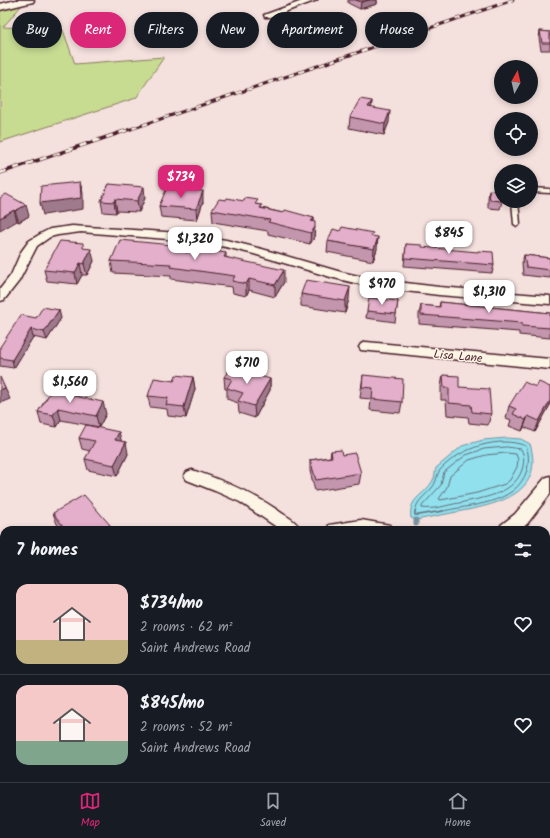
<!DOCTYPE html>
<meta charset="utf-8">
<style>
:root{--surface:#171b24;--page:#20242c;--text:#f1f3f6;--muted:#9ea1a6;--line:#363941;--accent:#db2777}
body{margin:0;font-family:Kalam,sans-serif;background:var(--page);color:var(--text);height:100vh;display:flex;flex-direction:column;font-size:15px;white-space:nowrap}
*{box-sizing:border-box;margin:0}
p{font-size:13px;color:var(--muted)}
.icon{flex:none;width:22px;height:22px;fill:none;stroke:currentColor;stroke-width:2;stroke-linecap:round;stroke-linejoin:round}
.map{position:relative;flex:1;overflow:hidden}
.details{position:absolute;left:0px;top:526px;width:550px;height:256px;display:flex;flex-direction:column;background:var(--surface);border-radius:12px 12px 0 0;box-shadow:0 2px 6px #0003}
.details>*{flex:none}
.top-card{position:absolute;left:12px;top:12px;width:526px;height:36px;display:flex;gap:8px}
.needle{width:26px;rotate:8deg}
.fabs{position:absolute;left:494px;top:60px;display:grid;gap:8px}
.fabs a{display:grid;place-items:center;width:44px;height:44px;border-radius:50%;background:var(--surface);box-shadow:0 2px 6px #0003;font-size:20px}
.price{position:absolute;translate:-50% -34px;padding:0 9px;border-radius:8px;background:#fff;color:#222;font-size:13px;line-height:26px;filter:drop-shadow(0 1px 2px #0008)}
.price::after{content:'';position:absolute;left:50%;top:24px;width:12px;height:9px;margin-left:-6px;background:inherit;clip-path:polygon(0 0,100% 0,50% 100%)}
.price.on{background:var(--accent);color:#fff}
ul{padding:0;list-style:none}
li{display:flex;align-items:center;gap:12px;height:100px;padding:0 16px}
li+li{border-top:1px solid var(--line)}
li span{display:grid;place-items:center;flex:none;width:112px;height:80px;border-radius:12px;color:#555}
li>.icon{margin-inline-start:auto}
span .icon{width:48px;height:48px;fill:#fffc;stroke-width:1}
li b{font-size:17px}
h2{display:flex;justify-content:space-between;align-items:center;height:48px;padding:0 16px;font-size:17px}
.pill{padding:0 14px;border-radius:18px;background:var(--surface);box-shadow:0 2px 6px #0003;font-size:14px;line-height:36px}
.pill.on{background:var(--accent);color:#fff}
.tab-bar{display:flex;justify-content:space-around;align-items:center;height:56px;border-top:1px solid var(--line);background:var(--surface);font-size:11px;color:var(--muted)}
.tab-bar a{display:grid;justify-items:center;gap:2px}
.tab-bar .on{color:var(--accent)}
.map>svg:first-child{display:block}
.green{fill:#c7db91;stroke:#887d5e}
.water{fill:#90e0ed;stroke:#74939f}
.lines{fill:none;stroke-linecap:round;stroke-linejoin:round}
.shore-far1{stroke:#666c79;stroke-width:1}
.shore{stroke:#666c79;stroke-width:1.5}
.stream{stroke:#74939f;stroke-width:5}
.service-casing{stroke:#4a1f2b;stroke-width:3}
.minor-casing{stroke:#4a1f2b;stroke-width:3}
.secondary-casing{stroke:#4a1f2b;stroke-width:3}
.service{fill:#fcf5e5;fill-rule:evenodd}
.minor{fill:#fcf5e5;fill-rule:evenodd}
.secondary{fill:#fcf5e5;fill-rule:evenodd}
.rail-far1-casing{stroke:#4a1f2b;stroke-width:3}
.rail-casing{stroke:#4a1f2b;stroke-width:3.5}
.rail-far1{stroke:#fcf5e5;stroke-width:2;stroke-dasharray:5.5;stroke-linecap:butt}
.rail{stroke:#fcf5e5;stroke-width:2.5;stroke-dasharray:7;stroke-linecap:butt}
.wall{fill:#c396ae;stroke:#4a1f2b}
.shaded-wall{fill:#9f7a8d;stroke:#4a1f2b}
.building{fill:#e3afca;stroke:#4a1f2b}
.labels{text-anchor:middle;stroke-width:3;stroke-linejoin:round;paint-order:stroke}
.street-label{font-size:12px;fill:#4a1f2b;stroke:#fcf5e5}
</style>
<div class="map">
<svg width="550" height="782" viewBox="0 0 550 782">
<rect width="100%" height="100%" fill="#f4e0dd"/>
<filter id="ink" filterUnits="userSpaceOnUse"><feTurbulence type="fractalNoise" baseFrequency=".025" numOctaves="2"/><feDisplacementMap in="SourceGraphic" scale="8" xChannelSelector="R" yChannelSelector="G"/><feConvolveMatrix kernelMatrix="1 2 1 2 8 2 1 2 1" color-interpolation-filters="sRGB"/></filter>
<g filter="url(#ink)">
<path class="green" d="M 22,5 L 3,27 L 63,30 L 75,64 L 164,57 L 136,98 L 0,142 L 0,11 Z"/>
<path class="water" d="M 507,438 L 521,439 L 530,444 C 545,493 499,504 462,511 C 446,514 431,517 416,520 L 411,518 C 408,497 425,496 433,480 C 435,477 435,471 436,468 L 462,446 L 483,440 Z"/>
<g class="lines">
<g class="shore-far1">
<path d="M 507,447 L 521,449 C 525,456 524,463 522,470 C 513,495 482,498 459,503 C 447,505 434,510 422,508 L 422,506 L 441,485 L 444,472 L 466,455 L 484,449 Z"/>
<path d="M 507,453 L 516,454 L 518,460 L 517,467 L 510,480 L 505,484 L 477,493 L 441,500 L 439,499 L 447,487 L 450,476 L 469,460 L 486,455 Z"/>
<path d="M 415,512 C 416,501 425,496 432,488 C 437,482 436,474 441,469 C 460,448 499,435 526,446 C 529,454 529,462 527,470 C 516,506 469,504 439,512"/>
</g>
<path class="shore" d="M 415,511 L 415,515 L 419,515 L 443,511"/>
<g class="stream">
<path d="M 416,520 L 416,524"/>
<path d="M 546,680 L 550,672"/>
<path d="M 384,782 L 388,778"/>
</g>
<g class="service-casing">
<g id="service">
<path d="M 531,188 L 550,189 L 550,193 L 531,192 Z"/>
<path d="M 512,201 L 518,201 L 520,224 L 517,226 L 514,224 Z"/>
</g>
</g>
<g class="minor-casing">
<g id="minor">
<path d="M 305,0 L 317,0 L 271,17 L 265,17 L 264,15 Z"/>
<path d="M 72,226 L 180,233 L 226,240 L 262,249 L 341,272 L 372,279 L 439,287 L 550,296 L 550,304 L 439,295 L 372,287 L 334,278 L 254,254 L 226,247 L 180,240 L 81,232 L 58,235 L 50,237 L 37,246 L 19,281 L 4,300 L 0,301 L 0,289 L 11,275 L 21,252 L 29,241 L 42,233 L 50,229 Z"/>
<path d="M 366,342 L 550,359 L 550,369 L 361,350 L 359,347 L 361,344 Z"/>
<path d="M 192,470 C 225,481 255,494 283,514 C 290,518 298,523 301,530 L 281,530 L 240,502 L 215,491 L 187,480 L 184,476 L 187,472 Z"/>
<path d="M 550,476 L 550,494 L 527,524 L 519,530 L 499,530 L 501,525 L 515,514 L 545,478 Z"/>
<path d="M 361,520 L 390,525 L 392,530 L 327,530 L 329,525 Z"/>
</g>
</g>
<g class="secondary-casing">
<path id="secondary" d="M 16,0 L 34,0 L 33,2 L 0,10 L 0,4 Z"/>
</g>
<use href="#service" class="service"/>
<use href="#minor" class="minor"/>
<use href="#secondary" class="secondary"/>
<g class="rail-far1-casing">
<path id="rail-far1" d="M 122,132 L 513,0"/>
</g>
<g class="rail-casing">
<path id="rail" d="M 0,173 L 125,131"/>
</g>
<use href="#rail-far1" class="rail-far1"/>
<use href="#rail" class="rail"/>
</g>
<g class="wall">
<path d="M 348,0 L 377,0 L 377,4 L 360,9 L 348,3 Z"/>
<path d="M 540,31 L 550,32 L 550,50 L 541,50 L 539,38 Z"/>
<path d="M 372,101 L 371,108 L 389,122 L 384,135 L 349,128 L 350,117 Z"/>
<path d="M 109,184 L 145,198 L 139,212 L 117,211 L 116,213 L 103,212 L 101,201 Z"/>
<path d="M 489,190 L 502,201 L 500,209 L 488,208 L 488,198 Z"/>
<path d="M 0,198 L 29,216 L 19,222 L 17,221 Z"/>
<path d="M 203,202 L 197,220 L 161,217 L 159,206 Z"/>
<path d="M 258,205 L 262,208 L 283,213 L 314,218 L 314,238 L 310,244 L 268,234 L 268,231 L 213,222 L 212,210 Z"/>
<path d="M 328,241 L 377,249 L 373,261 L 327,252 Z"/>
<path d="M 406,244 L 494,265 L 492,273 L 404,266 Z"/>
<path d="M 84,249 L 94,261 L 87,275 L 82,275 L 77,284 L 47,281 L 44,270 Z"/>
<path d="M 183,251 L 187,253 L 226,253 L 226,257 L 284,282 L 275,297 L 249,290 L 246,296 L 233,293 L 232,287 L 171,279 L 171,276 L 113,273 L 111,261 Z"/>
<path d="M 524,255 L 550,258 L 550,278 L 523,275 L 522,263 Z"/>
<path d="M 301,294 L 349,299 L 345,313 L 301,306 Z"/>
<path d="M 398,301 L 395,322 L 366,318 L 367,311 Z"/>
<path d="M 440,302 L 550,313 L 550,338 L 519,335 L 519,332 L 419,324 L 419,314 L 421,305 L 439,307 Z"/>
<path d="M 36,318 L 61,318 L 47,340 L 33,337 L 14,368 L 0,366 L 0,347 Z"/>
<path d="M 363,375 L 402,402 L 400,413 L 370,410 L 371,399 L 360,398 Z"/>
<path d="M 443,375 L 459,387 L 491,414 L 488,425 L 469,423 L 468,417 L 447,415 L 446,400 L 441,400 L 441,386 Z"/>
<path d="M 193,377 L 195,389 L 186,418 L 168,416 L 167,409 L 150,407 L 148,396 L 174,381 Z"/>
<path d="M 224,377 L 270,379 L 270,390 L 255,418 L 239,413 L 238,403 L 227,399 L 227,389 L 225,389 Z"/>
<path d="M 536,387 L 550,387 L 550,405 L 535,432 L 524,427 L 522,431 L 509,426 L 511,420 L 506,418 L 509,406 Z"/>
<path d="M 51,391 L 106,414 L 99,427 L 61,420 L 57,427 L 41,424 L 38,412 Z"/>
<path d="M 79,438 L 121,441 L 128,454 L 117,476 L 88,470 L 85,459 L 90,451 L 82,449 Z"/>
<path d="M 331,451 L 342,455 L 361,473 L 359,484 L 315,491 L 310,471 L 310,460 L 330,457 Z"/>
<path d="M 53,513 L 111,530 L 62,530 L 57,524 Z"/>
</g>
<g class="shaded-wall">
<path d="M 369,0 L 377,0 L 377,4 L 360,9 L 361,2 Z"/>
<path d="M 372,101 L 371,112 L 368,107 Z"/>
<path d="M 390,111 L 389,122 L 384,135 L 385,124 Z"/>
<path d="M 80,182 L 83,193 L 83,209 L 43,215 L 40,203 Z"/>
<path d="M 144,187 L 145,198 L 139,212 L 137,201 Z"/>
<path d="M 203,191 L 203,202 L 197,220 L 196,209 Z"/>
<path d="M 115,199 L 117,211 L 116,213 L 114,202 Z"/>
<path d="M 26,205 L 29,216 L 19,222 L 15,211 Z"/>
<path d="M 14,210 L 17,221 L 0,231 L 0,218 Z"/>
<path d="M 314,218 L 313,229 L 315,227 L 314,238 L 310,244 L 311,221 Z"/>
<path d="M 378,237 L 377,249 L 373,261 L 374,249 Z"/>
<path d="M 91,249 L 94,261 L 87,275 L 84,264 Z"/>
<path d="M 80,263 L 82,275 L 77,284 L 75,273 Z"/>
<path d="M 284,270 L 284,282 L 275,297 L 275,285 Z"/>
<path d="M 249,279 L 249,290 L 246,296 L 246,284 Z"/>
<path d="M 350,287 L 349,299 L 345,313 L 345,301 Z"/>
<path d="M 59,310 L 61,318 L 47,340 L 44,332 Z"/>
<path d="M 31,329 L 33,337 L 14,368 L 12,360 Z"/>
<path d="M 193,377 L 195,389 L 186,418 L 184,407 Z"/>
<path d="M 270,379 L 270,390 L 255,418 L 254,406 Z"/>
<path d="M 5,388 L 10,399 L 0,403 L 0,390 Z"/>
<path d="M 550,401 L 550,405 L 535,432 L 539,421 Z"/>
<path d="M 103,402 L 106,414 L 99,427 L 96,416 Z"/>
<path d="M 58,408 L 61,420 L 57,427 L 53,415 Z"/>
<path d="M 528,416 L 524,427 L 522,431 L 526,420 Z"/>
<path d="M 119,432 L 122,443 L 115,440 Z"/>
<path d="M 126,442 L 128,454 L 117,476 L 114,465 Z"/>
<path d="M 110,525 L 111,530 L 102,530 Z"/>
</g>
<g class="building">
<path d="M 356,0 L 369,0 L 361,2 Z"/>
<path d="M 540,31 L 550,32 L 550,43 L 542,43 Z"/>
<path d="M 360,99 L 372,101 L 368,107 L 390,111 L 385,124 L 350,117 Z"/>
<path d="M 80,182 L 81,198 L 40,203 L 41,186 Z"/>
<path d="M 109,184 L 144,187 L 137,201 L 115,199 L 114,202 L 101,201 Z"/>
<path d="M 167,188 L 203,191 L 196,209 L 159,206 Z"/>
<path d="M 489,190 L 501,191 L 501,201 L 490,200 Z"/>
<path d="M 6,194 L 26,205 L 15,211 L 14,210 L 0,218 L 0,198 Z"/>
<path d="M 227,198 L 244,201 L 245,198 L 258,200 L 255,204 L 262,205 L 260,208 L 283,213 L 285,210 L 314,218 L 311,221 L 315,222 L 315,227 L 311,233 L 268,222 L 270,220 L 212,210 L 219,199 L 226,200 Z"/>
<path d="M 342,227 L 373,233 L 371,236 L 378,237 L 374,249 L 328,241 L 333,229 L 340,231 Z"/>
<path d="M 120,240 L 183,246 L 181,250 L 187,253 L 191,247 L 226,253 L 224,257 L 284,270 L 275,285 L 249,279 L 246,284 L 232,281 L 235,276 L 170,267 L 171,264 L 111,261 Z"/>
<path d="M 60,241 L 83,243 L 83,248 L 91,249 L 84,264 L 80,263 L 75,273 L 44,270 Z"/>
<path d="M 406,244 L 422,245 L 422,247 L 478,252 L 478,251 L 493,252 L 494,265 L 405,258 Z"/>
<path d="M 524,255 L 550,258 L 550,270 L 526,267 Z"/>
<path d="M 306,280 L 350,287 L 345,301 L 301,294 Z"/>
<path d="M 369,298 L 398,301 L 396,314 L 367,311 Z"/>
<path d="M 440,302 L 550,313 L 550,328 L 522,326 L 522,323 L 421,315 L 421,305 L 440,307 Z"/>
<path d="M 43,307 L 59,310 L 44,332 L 31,329 L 12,360 L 0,358 L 0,347 L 21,315 L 36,318 Z"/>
<path d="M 231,367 L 270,379 L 254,406 L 238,401 L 243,393 L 227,388 L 232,379 L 224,377 Z"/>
<path d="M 176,375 L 193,377 L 184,407 L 166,405 L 168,398 L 148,396 L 154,378 L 174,381 Z"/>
<path d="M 363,375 L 403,379 L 402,402 L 372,399 L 373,388 L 362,387 Z"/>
<path d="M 443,375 L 459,376 L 459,387 L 489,389 L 491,414 L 472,412 L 471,405 L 449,403 L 449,388 L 444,388 Z"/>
<path d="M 0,377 L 5,388 L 0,390 Z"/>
<path d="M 524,382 L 536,387 L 539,382 L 550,387 L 550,401 L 539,421 L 528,416 L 526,420 L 513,414 L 516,409 L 509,406 Z"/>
<path d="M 51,391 L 103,402 L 96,416 L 58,408 L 53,415 L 38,412 Z"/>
<path d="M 86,425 L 119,432 L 115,440 L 126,442 L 114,465 L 85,459 L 95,441 L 79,438 Z"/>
<path d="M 341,450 L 342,455 L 355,453 L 361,473 L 316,480 L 310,460 L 332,457 L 331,451 Z"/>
<path d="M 84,495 L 110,525 L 102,530 L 66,530 L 53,513 Z"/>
</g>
</g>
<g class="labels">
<g class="street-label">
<text transform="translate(458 356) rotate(5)" y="4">Lisa Lane</text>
</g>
</g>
</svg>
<div class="fabs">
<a><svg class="needle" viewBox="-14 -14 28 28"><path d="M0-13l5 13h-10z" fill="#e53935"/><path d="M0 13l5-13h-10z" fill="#9ea1a6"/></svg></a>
<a><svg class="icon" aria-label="locate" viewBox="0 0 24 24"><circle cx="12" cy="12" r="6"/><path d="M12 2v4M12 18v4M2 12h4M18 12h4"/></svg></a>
<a><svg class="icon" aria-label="layers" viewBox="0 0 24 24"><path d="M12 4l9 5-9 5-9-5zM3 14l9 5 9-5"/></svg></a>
</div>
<b class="price on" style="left:181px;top:199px">$734</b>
<b class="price" style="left:449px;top:255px">$845</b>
<b class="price" style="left:195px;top:261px">$1,320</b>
<b class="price" style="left:382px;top:306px">$970</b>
<b class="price" style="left:489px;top:314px">$1,310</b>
<b class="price" style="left:247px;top:385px">$710</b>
<b class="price" style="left:70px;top:404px">$1,560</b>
<div class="top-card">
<a class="pill">Buy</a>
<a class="pill on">Rent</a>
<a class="pill">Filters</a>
<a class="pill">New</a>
<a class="pill">Apartment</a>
<a class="pill">House</a>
</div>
<section class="details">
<h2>7 homes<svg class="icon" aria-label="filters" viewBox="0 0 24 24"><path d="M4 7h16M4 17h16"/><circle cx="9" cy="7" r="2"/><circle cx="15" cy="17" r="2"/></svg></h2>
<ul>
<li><span style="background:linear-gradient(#f6c9c9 70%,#c2b280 0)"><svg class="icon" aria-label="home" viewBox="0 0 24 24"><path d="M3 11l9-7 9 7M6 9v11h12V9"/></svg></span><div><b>$734/mo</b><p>2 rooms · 62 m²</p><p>Saint Andrews Road</p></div><svg class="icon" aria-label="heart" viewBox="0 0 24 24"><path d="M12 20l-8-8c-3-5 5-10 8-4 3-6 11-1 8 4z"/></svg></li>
<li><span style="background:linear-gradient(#f6c9c9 70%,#7fa58c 0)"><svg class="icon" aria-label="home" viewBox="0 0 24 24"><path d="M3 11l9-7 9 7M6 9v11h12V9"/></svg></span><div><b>$845/mo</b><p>2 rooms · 52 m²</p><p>Saint Andrews Road</p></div><svg class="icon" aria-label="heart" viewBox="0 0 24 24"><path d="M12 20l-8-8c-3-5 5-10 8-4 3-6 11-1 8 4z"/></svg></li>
</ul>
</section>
</div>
<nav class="tab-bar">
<a class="on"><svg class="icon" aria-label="map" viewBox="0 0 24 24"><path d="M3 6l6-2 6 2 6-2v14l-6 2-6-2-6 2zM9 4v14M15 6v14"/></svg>Map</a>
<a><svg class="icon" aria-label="saved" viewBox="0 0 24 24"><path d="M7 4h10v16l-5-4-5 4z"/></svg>Saved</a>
<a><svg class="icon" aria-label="home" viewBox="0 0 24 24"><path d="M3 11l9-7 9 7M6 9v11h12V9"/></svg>Home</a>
</nav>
